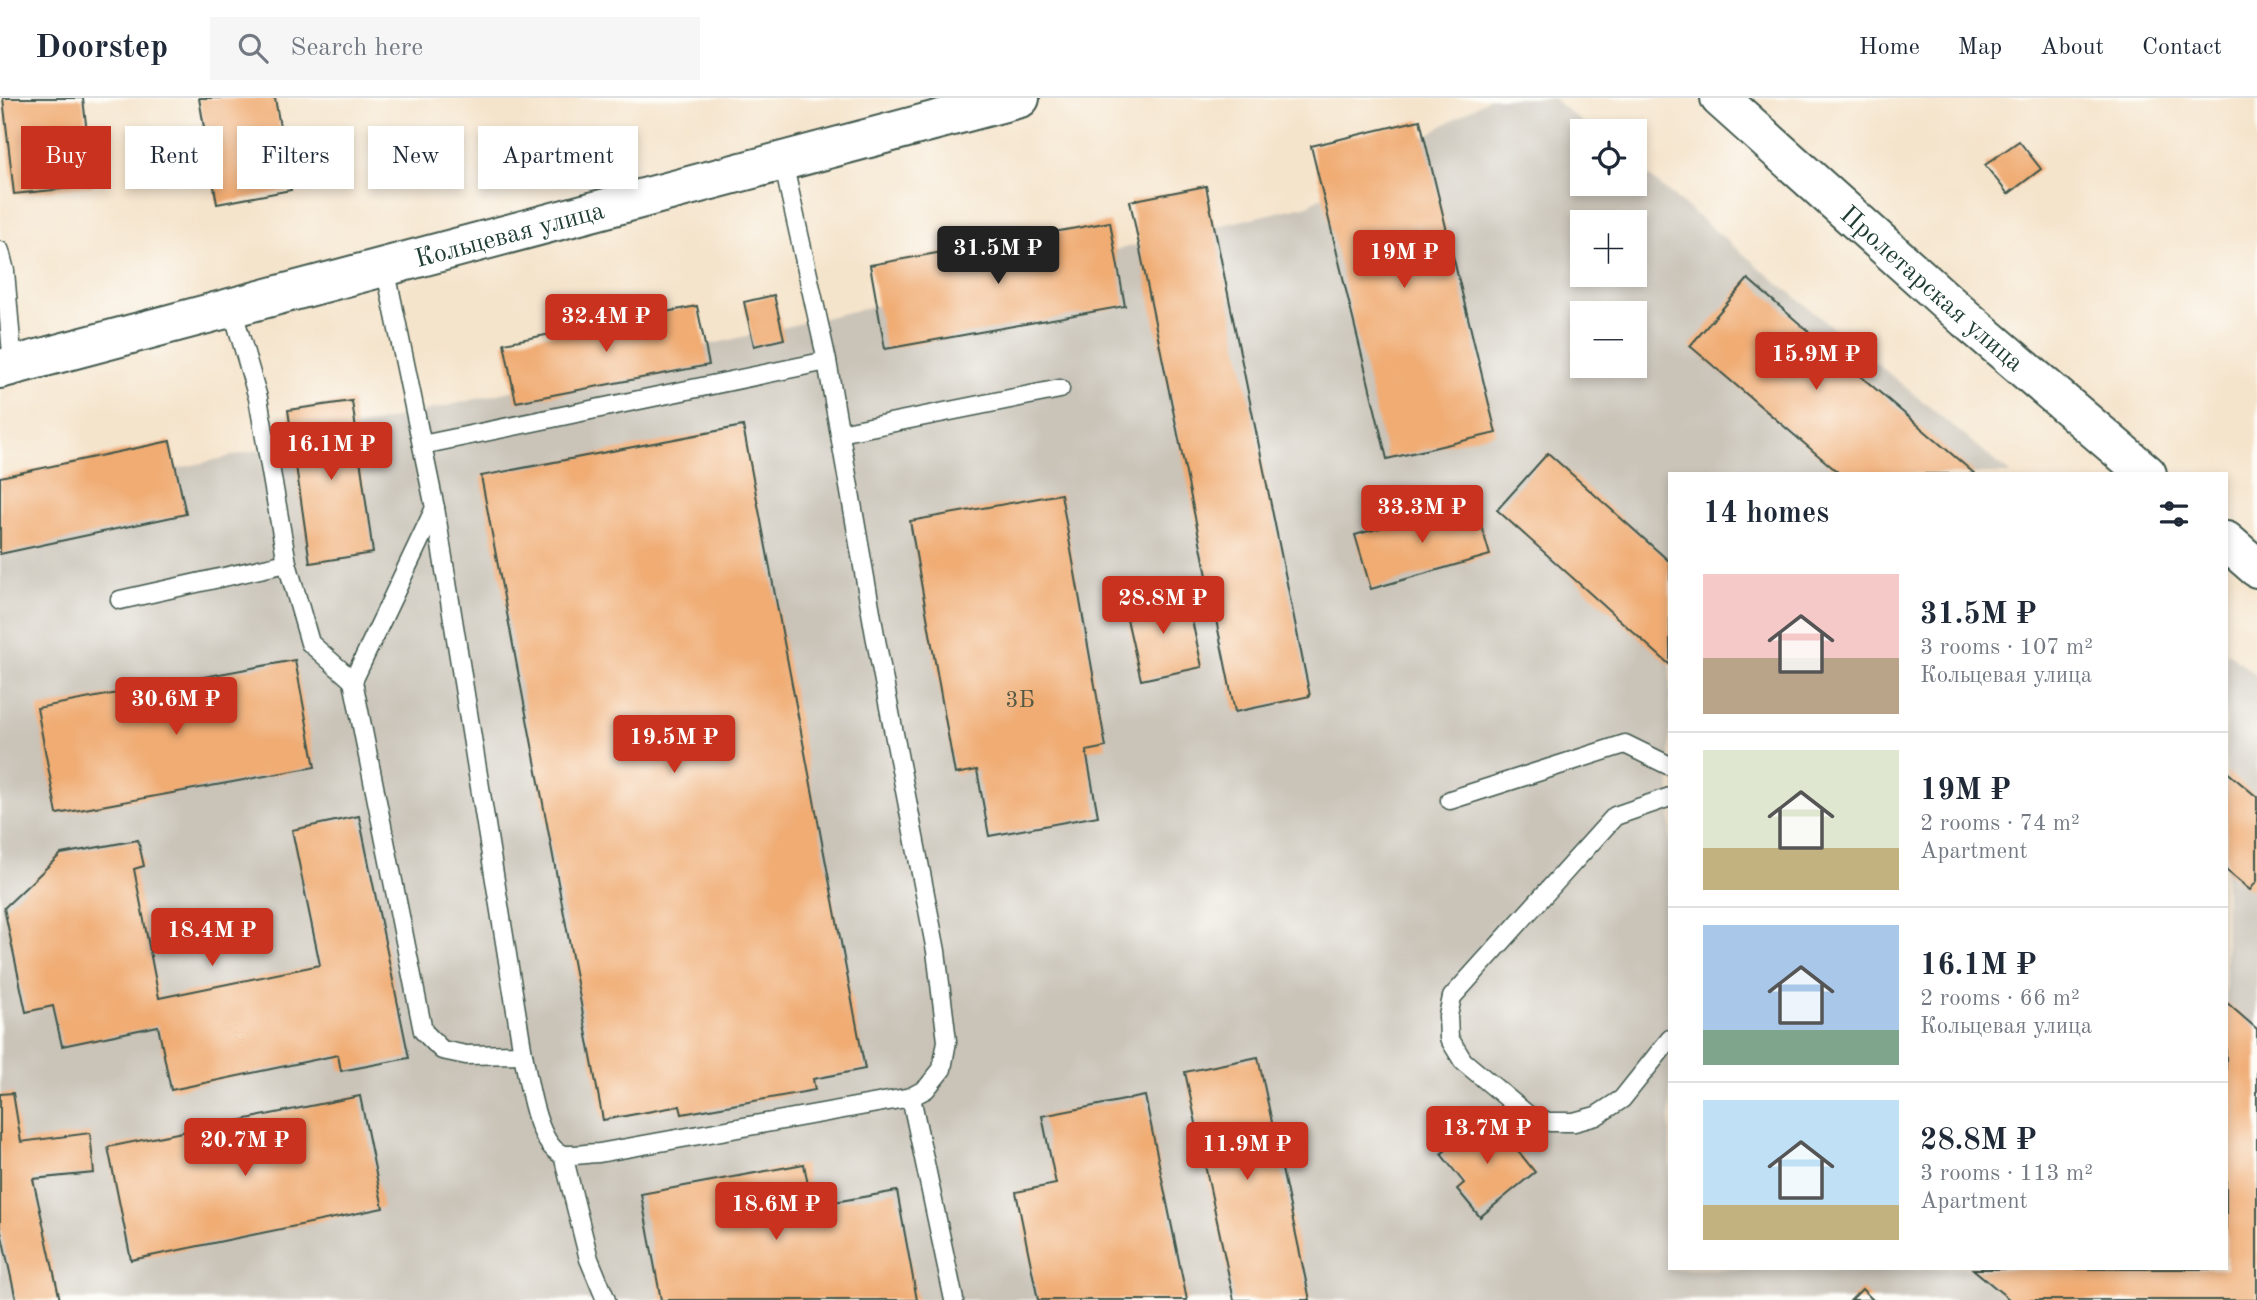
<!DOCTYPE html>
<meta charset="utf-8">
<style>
:root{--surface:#fff;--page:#f6f6f7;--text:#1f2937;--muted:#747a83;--line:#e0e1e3;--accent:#c8321e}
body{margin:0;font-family:"Old Standard TT",serif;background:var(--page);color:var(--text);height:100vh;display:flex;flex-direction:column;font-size:26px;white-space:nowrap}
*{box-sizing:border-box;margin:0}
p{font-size:23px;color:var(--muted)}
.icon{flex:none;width:38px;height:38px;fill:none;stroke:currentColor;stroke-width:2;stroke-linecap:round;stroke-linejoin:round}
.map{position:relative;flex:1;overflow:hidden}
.sheet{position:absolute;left:1668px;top:374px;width:560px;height:798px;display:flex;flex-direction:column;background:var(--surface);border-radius:0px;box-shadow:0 4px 10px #0003}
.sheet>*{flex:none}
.guide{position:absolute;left:21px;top:28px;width:665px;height:63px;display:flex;gap:14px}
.tools{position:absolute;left:1570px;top:21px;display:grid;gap:14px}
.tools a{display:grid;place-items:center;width:77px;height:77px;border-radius:0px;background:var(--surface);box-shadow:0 4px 10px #0003;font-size:35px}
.price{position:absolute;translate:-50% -60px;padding:0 16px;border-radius:7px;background:var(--accent);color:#fff;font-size:23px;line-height:46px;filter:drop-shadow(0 2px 4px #0008)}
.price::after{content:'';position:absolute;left:50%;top:42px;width:21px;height:16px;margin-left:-10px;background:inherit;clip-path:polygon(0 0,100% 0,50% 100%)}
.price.selected{background:#222;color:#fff}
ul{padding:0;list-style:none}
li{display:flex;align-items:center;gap:21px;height:175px;padding:0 35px}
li+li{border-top:2px solid var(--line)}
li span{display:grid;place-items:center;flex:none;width:196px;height:140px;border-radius:0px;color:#555}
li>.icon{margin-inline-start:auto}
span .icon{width:84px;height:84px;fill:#fffc;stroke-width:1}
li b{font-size:30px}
h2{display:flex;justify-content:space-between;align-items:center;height:84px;padding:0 35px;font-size:30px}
.chip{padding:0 24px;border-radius:0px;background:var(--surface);box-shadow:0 4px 10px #0003;font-size:24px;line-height:63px}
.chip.selected{background:var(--accent);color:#fff}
header{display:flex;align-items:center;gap:42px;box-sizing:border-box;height:98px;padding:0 35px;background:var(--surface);border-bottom:2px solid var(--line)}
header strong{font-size:33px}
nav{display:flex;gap:38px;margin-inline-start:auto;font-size:24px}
.search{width:490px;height:63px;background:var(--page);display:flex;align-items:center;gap:18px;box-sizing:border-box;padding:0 24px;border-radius:0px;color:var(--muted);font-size:26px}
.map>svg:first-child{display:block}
.industrial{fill:#c9c3b8;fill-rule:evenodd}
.building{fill:#f0ac73}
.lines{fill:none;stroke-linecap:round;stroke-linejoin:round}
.service-casing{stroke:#3f564b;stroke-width:21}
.secondary-casing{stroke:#3f564b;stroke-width:42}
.service{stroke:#fff;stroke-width:18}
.secondary{stroke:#fff;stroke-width:38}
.labels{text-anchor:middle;stroke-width:5;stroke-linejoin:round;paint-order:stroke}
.number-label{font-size:23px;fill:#535944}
.street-label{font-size:26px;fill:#1f3d34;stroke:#fdfcf7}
</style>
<header>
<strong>Doorstep</strong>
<div class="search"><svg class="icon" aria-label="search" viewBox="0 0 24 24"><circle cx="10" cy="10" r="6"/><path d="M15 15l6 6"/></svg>Search here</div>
<nav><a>Home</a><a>Map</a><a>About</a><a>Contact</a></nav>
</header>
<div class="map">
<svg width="2257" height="1202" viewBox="0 0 2257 1202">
<rect width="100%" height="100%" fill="#fdfcf7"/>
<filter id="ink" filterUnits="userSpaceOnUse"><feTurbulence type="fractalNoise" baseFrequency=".0143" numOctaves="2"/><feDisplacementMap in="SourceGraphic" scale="14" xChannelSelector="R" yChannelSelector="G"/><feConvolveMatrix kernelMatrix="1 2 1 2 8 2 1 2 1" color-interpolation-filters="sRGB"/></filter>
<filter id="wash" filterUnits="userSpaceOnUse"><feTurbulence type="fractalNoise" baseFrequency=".00686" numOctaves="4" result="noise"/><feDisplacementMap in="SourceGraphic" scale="28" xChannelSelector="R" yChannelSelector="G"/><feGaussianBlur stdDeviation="1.57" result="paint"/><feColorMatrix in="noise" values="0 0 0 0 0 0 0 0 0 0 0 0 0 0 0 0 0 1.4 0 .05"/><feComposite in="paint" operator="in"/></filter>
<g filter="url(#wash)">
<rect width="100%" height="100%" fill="#f5e4cc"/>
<path class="industrial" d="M 1490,0 L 1552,0 L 1593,33 L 1582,33 L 1582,86 L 1634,86 L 1635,67 L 2011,376 L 1670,376 L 1670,1171 L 2226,1171 L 2226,553 L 2257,578 L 2257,1202 L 0,1202 L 0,412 L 1308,107 ZM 1582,124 L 1634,124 L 1634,177 L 1582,177 ZM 1582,215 L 1634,215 L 1634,268 L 1582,268 Z"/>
<g id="blocks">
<g class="building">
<path d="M 3,0 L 83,0 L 93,88 L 14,96 Z"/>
<path d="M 199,0 L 275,0 L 291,92 L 217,106 Z"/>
<path d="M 1420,22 L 1496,335 L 1387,361 L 1311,48 Z"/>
<path d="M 2019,43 L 2041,71 L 2008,96 L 1985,67 Z"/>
<path d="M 1206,88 L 1310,598 L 1235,614 L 1130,103 Z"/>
<path d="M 1110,124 L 1125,208 L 885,251 L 870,167 Z"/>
<path d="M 1748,181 L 1822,245 L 1975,376 L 1840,376 L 1690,248 Z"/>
<path d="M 774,197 L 784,241 L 754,248 L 744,204 Z"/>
<path d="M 697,208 L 709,267 L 516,304 L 504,245 Z"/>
<path d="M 352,303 L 373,455 L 310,465 L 288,312 Z"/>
<path d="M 743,328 L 865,971 L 813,981 L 815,992 L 682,1016 L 680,1008 L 603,1022 L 481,378 Z"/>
<path d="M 170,343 L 186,416 L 0,456 L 0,379 Z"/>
<path d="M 1548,355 L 1670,464 L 1670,567 L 1497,412 Z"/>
<path d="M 1061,396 L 1106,649 L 1086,653 L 1098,718 L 989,738 L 977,672 L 955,676 L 910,423 Z"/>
<path d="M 1474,403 L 1490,457 L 1371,491 L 1355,437 Z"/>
<path d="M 1186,494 L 1202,569 L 1141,582 L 1124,508 Z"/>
<path d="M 295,562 L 315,669 L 57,716 L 37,610 Z"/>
<path d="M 2226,673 L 2257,699 L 2257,783 L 2250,792 L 2226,772 Z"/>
<path d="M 359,718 L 409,960 L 341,973 L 338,957 L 171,992 L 158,928 L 62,948 L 53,908 L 26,914 L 4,810 L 61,756 L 138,742 L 144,768 L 134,771 L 159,900 L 320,867 L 292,732 Z"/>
<path d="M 2226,904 L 2257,931 L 2257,1202 L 2010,1202 L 1973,1171 L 2226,1171 Z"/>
<path d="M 1258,959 L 1310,1202 L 1234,1202 L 1185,974 Z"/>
<path d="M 13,995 L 21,1044 L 90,1035 L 94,1075 L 33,1081 L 60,1202 L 16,1202 L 0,1129 L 0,996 Z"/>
<path d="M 360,998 L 383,1110 L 131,1162 L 108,1049 Z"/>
<path d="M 1145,998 L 1187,1202 L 1038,1202 L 1016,1094 L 1056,1086 L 1042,1018 Z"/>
<path d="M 1489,1017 L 1535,1074 L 1480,1119 L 1457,1091 L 1464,1085 L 1441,1056 Z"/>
<path d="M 804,1066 L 812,1108 L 897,1093 L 917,1202 L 661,1202 L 641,1096 Z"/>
<path d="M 1862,1191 L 1873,1202 L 1851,1202 Z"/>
</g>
</g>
</g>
<g filter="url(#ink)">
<use href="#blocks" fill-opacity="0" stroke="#3f564b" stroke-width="2"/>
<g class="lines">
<g class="service-casing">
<g id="service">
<path d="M 0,153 L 5,173 L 13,268"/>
<path d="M 385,169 L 435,410 L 523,956 C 528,980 536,1045 561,1056 C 571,1059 588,1055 599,1055 L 911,999 L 926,991 L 942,971 L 947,943 L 936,853 L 875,537 L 827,263 L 783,64"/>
<path d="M 232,210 L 258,300 L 287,465 L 310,545 L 353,583"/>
<path d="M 840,335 L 1060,291"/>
<path d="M 422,347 L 827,263"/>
<path d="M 435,410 L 353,583 L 423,933 L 442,952 L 466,957 L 523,956"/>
<path d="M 120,502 L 287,465"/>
<path d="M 1670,699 L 1615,718 L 1452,899 L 1448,918 L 1449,940 L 1463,963 L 1529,1018 L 1549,1024 L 1574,1024 L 1596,1018 L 1622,1001 L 1670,941"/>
<path d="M 1450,702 L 1625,646 L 1670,668"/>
<path d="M 911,999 L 954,1202"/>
<path d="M 563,1057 L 589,1161 L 606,1202"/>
</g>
</g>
<g class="secondary-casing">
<g id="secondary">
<path id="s1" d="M 1720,0 L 1966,221 L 2147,376"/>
<path id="s2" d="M 0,271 L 1020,0"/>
<path d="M 2226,443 L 2257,470"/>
</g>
</g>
<use href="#service" class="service"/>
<use href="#secondary" class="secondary"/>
</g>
</g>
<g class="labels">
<g class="number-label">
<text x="1020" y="609">3Б</text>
</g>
<g class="street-label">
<text dy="9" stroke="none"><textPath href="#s2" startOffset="527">Кольцевая улица</textPath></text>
<text dy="9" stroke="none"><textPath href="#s1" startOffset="285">Пролетарская улица</textPath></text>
</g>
</g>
</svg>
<div class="tools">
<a><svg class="icon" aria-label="locate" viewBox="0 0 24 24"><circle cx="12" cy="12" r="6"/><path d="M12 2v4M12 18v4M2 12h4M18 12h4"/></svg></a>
<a>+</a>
<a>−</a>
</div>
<b class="price selected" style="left:998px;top:188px">31.5M ₽</b>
<b class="price" style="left:1404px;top:192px">19M ₽</b>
<b class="price" style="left:606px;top:256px">32.4M ₽</b>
<b class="price" style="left:1816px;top:294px">15.9M ₽</b>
<b class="price" style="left:331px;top:384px">16.1M ₽</b>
<b class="price" style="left:1422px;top:447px">33.3M ₽</b>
<b class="price" style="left:1163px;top:538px">28.8M ₽</b>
<b class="price" style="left:176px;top:639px">30.6M ₽</b>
<b class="price" style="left:674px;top:677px">19.5M ₽</b>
<b class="price" style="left:212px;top:870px">18.4M ₽</b>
<b class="price" style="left:1487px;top:1068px">13.7M ₽</b>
<b class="price" style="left:245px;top:1080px">20.7M ₽</b>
<b class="price" style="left:1247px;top:1084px">11.9M ₽</b>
<b class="price" style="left:776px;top:1144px">18.6M ₽</b>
<div class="guide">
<a class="chip selected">Buy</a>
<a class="chip">Rent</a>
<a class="chip">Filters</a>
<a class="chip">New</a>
<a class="chip">Apartment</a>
</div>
<section class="sheet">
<h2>14 homes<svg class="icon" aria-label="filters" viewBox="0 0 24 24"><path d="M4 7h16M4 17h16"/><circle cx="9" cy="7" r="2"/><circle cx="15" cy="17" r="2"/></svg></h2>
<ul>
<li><span style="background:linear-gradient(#f6c9c9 60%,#b9a48a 0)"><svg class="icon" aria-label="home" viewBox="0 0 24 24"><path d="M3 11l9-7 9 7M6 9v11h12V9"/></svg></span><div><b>31.5M ₽</b><p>3 rooms · 107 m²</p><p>Кольцевая улица</p></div></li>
<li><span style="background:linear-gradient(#dfe7d0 70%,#c2b280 0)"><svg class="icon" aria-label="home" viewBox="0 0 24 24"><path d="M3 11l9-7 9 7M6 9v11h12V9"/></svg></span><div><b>19M ₽</b><p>2 rooms · 74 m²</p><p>Apartment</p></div></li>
<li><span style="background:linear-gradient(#a9c7e8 75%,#7fa58c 0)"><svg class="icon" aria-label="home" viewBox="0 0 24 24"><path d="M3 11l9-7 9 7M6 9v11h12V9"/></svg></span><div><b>16.1M ₽</b><p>2 rooms · 66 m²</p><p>Кольцевая улица</p></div></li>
<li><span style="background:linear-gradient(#bfe0f5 75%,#c2b280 0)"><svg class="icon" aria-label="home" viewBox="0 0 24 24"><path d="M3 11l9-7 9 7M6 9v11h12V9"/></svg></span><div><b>28.8M ₽</b><p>3 rooms · 113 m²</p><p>Apartment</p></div></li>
</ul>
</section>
</div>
